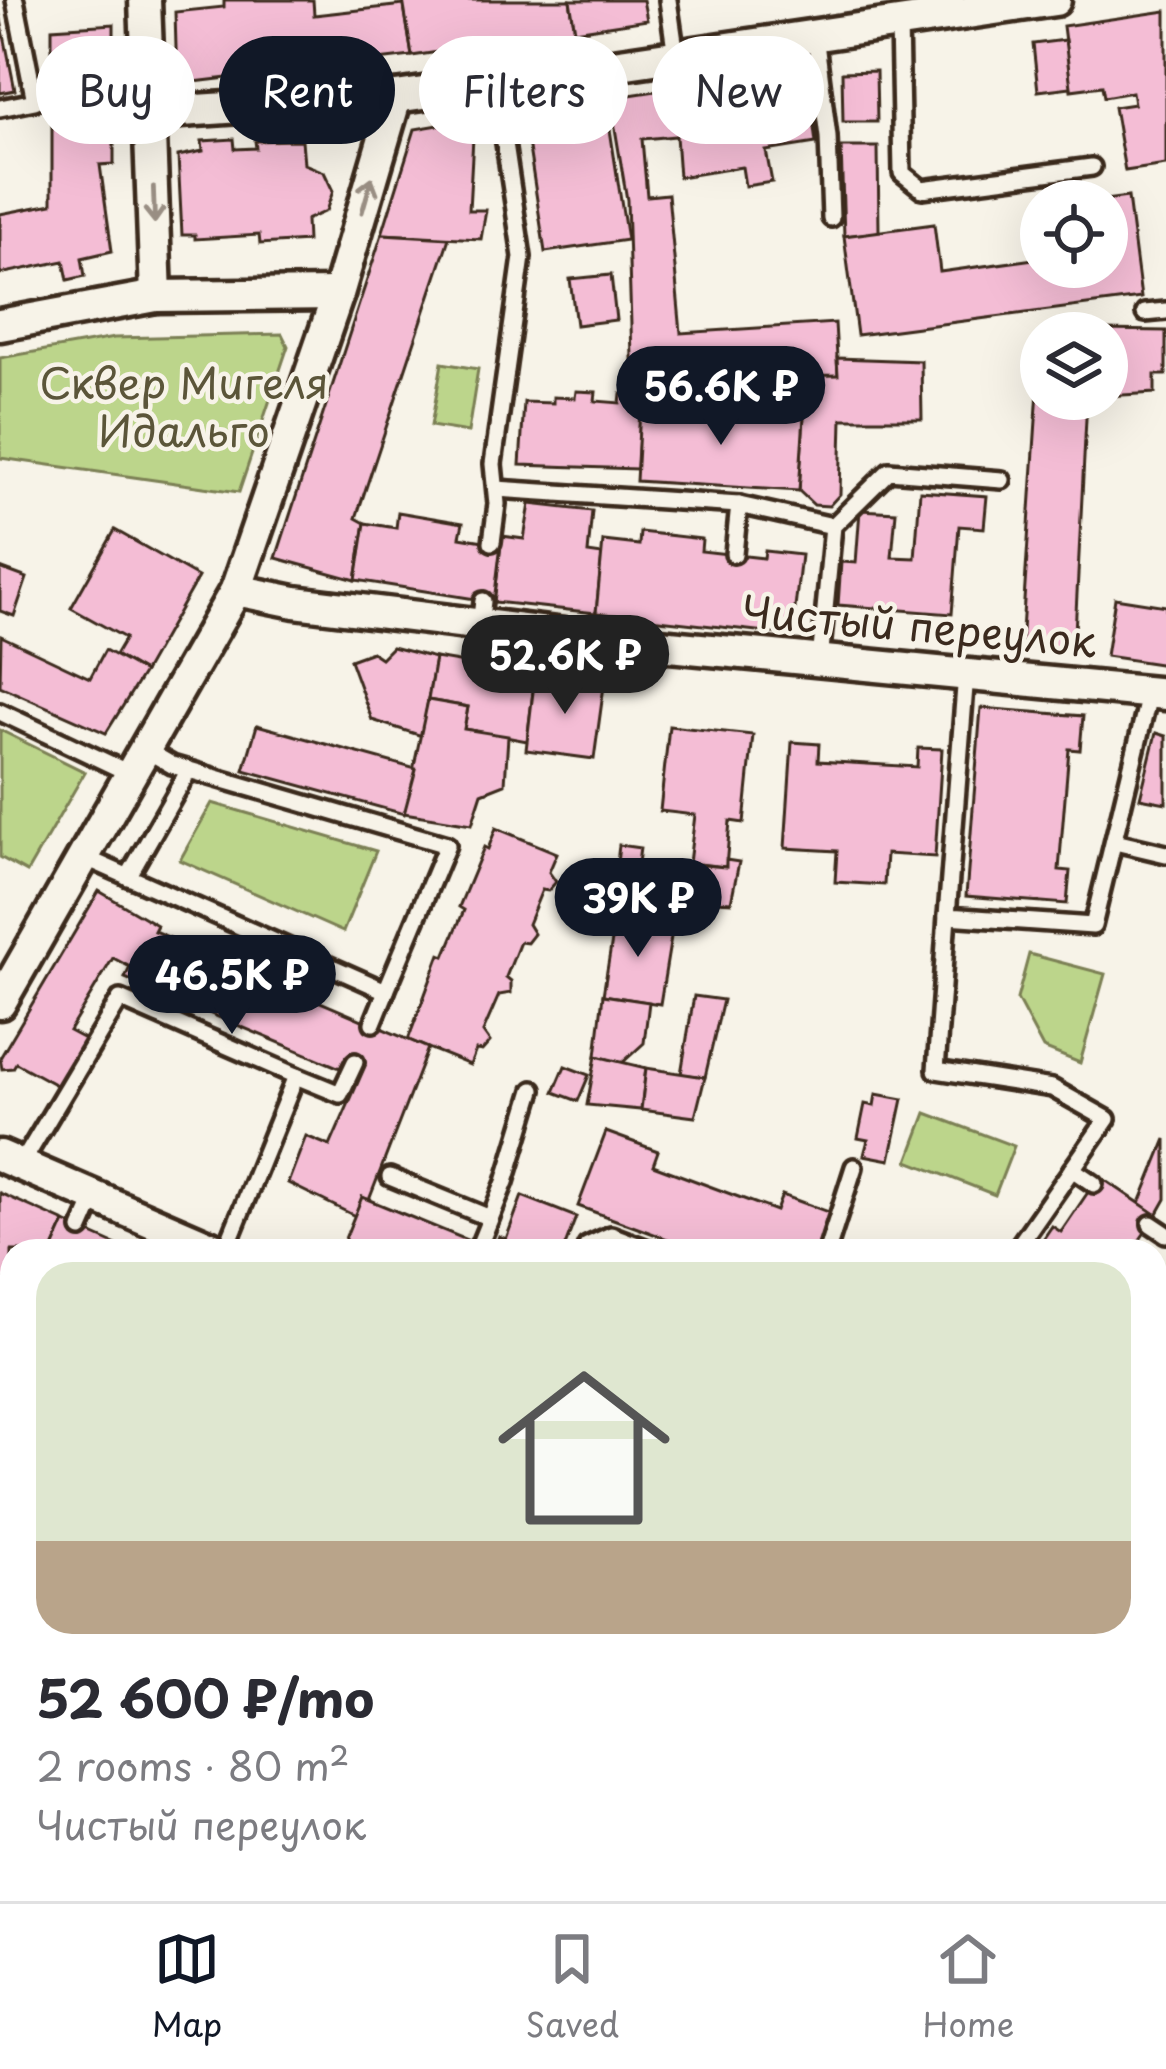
<!DOCTYPE html>
<meta charset="utf-8">
<style>
:root{--surface:#fff;--page:#f2f2f3;--text:#2b2b33;--muted:#7c7c81;--line:#e1e1e2;--accent:#111827}
body{margin:0;font-family:"Playpen Sans",sans-serif;background:var(--page);color:var(--text);height:100vh;display:flex;flex-direction:column;font-size:45px;white-space:nowrap}
*{box-sizing:border-box;margin:0}
p{font-size:39px;color:var(--muted)}
.icon{flex:none;width:66px;height:66px;fill:none;stroke:currentColor;stroke-width:2;stroke-linecap:round;stroke-linejoin:round}
.map{position:relative;flex:1;overflow:hidden}
.sheet{position:absolute;left:0px;top:1239px;width:1167px;height:663px;display:flex;flex-direction:column;background:var(--surface);border-radius:36px 36px 0 0;box-shadow:0 12px 48px #0002}
.sheet>*{flex:none}
.hud{position:absolute;left:36px;top:36px;width:1095px;height:108px;display:flex;gap:24px}
.fabs{position:absolute;left:1020px;top:180px;display:grid;gap:24px}
.fabs a{display:grid;place-items:center;width:108px;height:108px;border-radius:50%;background:var(--surface);box-shadow:0 12px 48px #0002;font-size:60px}
.price{position:absolute;translate:-50% -102px;padding:0 27px;border-radius:42px;background:var(--accent);color:#fff;font-size:39px;line-height:78px;filter:drop-shadow(0 3px 6px #0008)}
.price::after{content:'';position:absolute;left:50%;top:72px;width:36px;height:27px;margin-left:-18px;background:inherit;clip-path:polygon(0 0,100% 0,50% 100%)}
.price.on{background:#222;color:#fff}
ul{padding:0;list-style:none}
li{display:grid;align-content:center;gap:24px;height:636px;padding:0 36px}
li+li{border-top:3px solid var(--line)}
li span{display:grid;place-items:center;height:372px;border-radius:36px;color:#555}
li>.icon{margin-inline-start:auto}
span .icon{width:216px;height:216px;fill:#fffc;stroke-width:1}
li b{font-size:51px}
.pill{padding:0 42px;border-radius:54px;background:var(--surface);box-shadow:0 12px 48px #0002;font-size:42px;line-height:108px}
.pill.on{background:var(--accent);color:#fff}
.tab-bar{display:flex;justify-content:space-around;align-items:center;height:168px;border-top:3px solid var(--line);background:var(--surface);font-size:33px;color:var(--muted)}
.tab-bar a{display:grid;justify-items:center;gap:6px}
.tab-bar .on{color:var(--accent)}
.map>svg:first-child{display:block}
.green{fill:#bcd58b;stroke:#7c8054;stroke-width:3}
.building{fill:#f4bdd5;stroke:#3b2a1e;stroke-width:3}
.lines{fill:none;stroke-linecap:round;stroke-linejoin:round}
.service-casing{stroke:#3b2a1e;stroke-width:24}
.minor-casing{stroke:#3b2a1e;stroke-width:39}
.secondary-casing{stroke:#3b2a1e;stroke-width:54}
.service{stroke:#f7f3e8;stroke-width:15}
.minor{stroke:#f7f3e8;stroke-width:30}
.secondary{stroke:#f7f3e8;stroke-width:45}
.oneway{stroke:#998e83}
.labels{text-anchor:middle;stroke-width:9;stroke-linejoin:round;paint-order:stroke}
.park-label{font-size:42px;fill:#5b5539;stroke:#f7f3e8}
.street-label{font-size:42px;fill:#3b2a1e;stroke:#f7f3e8}
</style>
<div class="map">
<svg width="1166" height="1901" viewBox="0 0 1166 1901">
<rect width="100%" height="100%" fill="#f7f3e8"/>
<filter id="ink" filterUnits="userSpaceOnUse"><feTurbulence type="fractalNoise" baseFrequency=".00833" numOctaves="2"/><feDisplacementMap in="SourceGraphic" scale="24" xChannelSelector="R" yChannelSelector="G"/><feConvolveMatrix kernelMatrix="1 2 1 2 8 2 1 2 1" color-interpolation-filters="sRGB"/></filter>
<g filter="url(#ink)">
<g class="green">
<path d="M 282,334 L 288,346 L 239,492 L 0,458 L 0,358 L 114,338 Z"/>
<path d="M 442,363 L 478,369 L 468,432 L 431,426 Z"/>
<path d="M 0,730 L 85,772 L 27,872 L 0,857 Z"/>
<path d="M 212,803 L 376,851 L 343,932 L 180,860 Z"/>
<path d="M 1029,954 L 1105,974 L 1080,1063 L 1043,1048 L 1017,999 Z"/>
<path d="M 926,1113 L 1014,1146 L 995,1195 L 908,1161 Z"/>
<path d="M 1166,1317 L 1166,1509 L 1155,1524 L 1155,1332 Z"/>
</g>
<g class="building">
<path d="M 224,0 L 313,0 L 314,15 L 404,5 L 412,56 L 177,84 L 175,12 L 224,7 Z"/>
<path d="M 403,0 L 570,0 L 575,31 L 412,56 Z"/>
<path d="M 570,0 L 643,0 L 647,20 L 575,31 Z"/>
<path d="M 1166,11 L 1166,165 L 1125,171 L 1114,107 L 1134,104 L 1132,92 L 1104,97 L 1102,86 L 1071,90 L 1063,26 Z"/>
<path d="M 0,15 L 15,90 L 0,93 Z"/>
<path d="M 114,24 L 114,164 L 100,165 L 112,251 L 82,258 L 85,276 L 68,280 L 64,261 L 0,274 L 0,214 L 52,204 L 52,28 Z"/>
<path d="M 1065,40 L 1071,87 L 1038,91 L 1033,44 Z"/>
<path d="M 806,68 L 816,143 L 766,151 L 772,182 L 745,186 L 742,167 L 679,177 L 676,136 L 642,139 L 647,196 L 668,194 L 681,333 L 835,323 L 838,375 L 633,388 L 627,200 L 610,98 Z"/>
<path d="M 876,71 L 877,122 L 843,122 L 842,72 Z"/>
<path d="M 605,97 L 627,240 L 545,252 L 523,109 Z"/>
<path d="M 474,119 L 469,210 L 486,210 L 481,239 L 382,234 L 415,129 Z"/>
<path d="M 234,139 L 235,149 L 256,148 L 255,141 L 302,140 L 304,164 L 324,172 L 333,191 L 326,211 L 306,220 L 307,241 L 260,244 L 259,235 L 195,239 L 195,235 L 182,235 L 178,156 L 203,151 L 202,141 Z"/>
<path d="M 841,147 L 878,147 L 879,232 L 844,236 Z"/>
<path d="M 1128,197 L 1141,298 L 857,335 L 844,236 L 934,224 L 940,272 L 1041,258 L 1041,267 L 1107,267 L 1107,201 L 1097,201 Z"/>
<path d="M 382,234 L 449,238 L 356,518 L 365,523 L 356,580 L 276,558 Z"/>
<path d="M 611,275 L 616,320 L 576,325 L 570,279 Z"/>
<path d="M 1100,330 L 1166,331 L 1166,375 L 1155,375 L 1155,393 L 1107,396 L 1107,333 Z"/>
<path d="M 1041,345 L 1041,399 L 1087,399 L 1074,652 L 1021,646 Z"/>
<path d="M 837,358 L 921,361 L 922,419 L 842,419 L 840,494 L 829,506 L 814,505 L 799,491 L 804,416 L 799,376 L 838,375 Z"/>
<path d="M 576,391 L 596,392 L 595,401 L 620,403 L 621,394 L 641,395 L 637,469 L 520,465 L 524,402 L 553,403 L 553,397 L 575,398 Z"/>
<path d="M 704,403 L 768,407 L 767,414 L 804,416 L 799,491 L 636,481 L 640,410 L 703,414 Z"/>
<path d="M 920,491 L 987,496 L 984,528 L 959,526 L 952,614 L 838,605 L 841,562 L 856,563 L 860,510 L 896,512 L 892,557 L 915,558 Z"/>
<path d="M 530,504 L 592,511 L 588,553 L 602,555 L 596,613 L 494,602 L 502,536 L 524,539 Z"/>
<path d="M 398,512 L 463,523 L 460,537 L 501,544 L 494,602 L 356,580 L 365,523 L 396,528 Z"/>
<path d="M 115,530 L 198,577 L 144,672 L 115,655 L 125,638 L 71,608 Z"/>
<path d="M 640,532 L 702,539 L 701,551 L 764,558 L 765,551 L 801,555 L 792,635 L 596,613 L 603,541 L 639,545 Z"/>
<path d="M 0,568 L 27,578 L 14,616 L 0,611 Z"/>
<path d="M 1115,598 L 1166,606 L 1166,665 L 1106,656 Z"/>
<path d="M 1,636 L 90,678 L 105,650 L 144,672 L 106,733 L 0,686 Z"/>
<path d="M 392,647 L 435,658 L 422,736 L 372,720 L 350,660 L 372,652 L 381,658 Z"/>
<path d="M 435,658 L 535,675 L 527,741 L 464,729 L 468,707 L 428,700 Z"/>
<path d="M 535,675 L 604,686 L 594,759 L 526,750 Z"/>
<path d="M 428,700 L 468,707 L 464,729 L 508,736 L 505,784 L 482,793 L 472,824 L 404,813 Z"/>
<path d="M 981,708 L 1083,716 L 1080,750 L 1069,749 L 1059,870 L 1070,871 L 1067,904 L 966,896 Z"/>
<path d="M 257,725 L 416,769 L 404,814 L 244,770 Z"/>
<path d="M 669,726 L 753,735 L 744,823 L 730,821 L 726,867 L 689,863 L 695,815 L 660,811 Z"/>
<path d="M 1156,733 L 1166,736 L 1166,803 L 1140,798 Z"/>
<path d="M 792,742 L 819,744 L 818,761 L 917,767 L 918,748 L 942,749 L 935,857 L 886,854 L 884,885 L 835,882 L 837,851 L 785,848 Z"/>
<path d="M 496,828 L 557,853 L 549,872 L 556,882 L 548,891 L 542,890 L 528,924 L 534,934 L 527,943 L 520,942 L 506,977 L 511,981 L 511,993 L 499,995 L 483,1032 L 490,1042 L 482,1051 L 476,1050 L 470,1065 L 408,1040 L 440,954 L 445,956 L 464,910 L 459,907 L 484,847 L 488,849 Z"/>
<path d="M 619,845 L 640,848 L 636,878 L 647,879 L 645,905 L 613,900 Z"/>
<path d="M 726,860 L 739,862 L 731,902 L 700,900 L 704,865 L 726,867 Z"/>
<path d="M 672,872 L 703,875 L 697,927 L 665,923 Z"/>
<path d="M 99,891 L 157,925 L 154,931 L 428,1048 L 369,1200 L 362,1197 L 355,1216 L 288,1183 L 306,1136 L 330,1146 L 365,1066 L 345,1058 L 340,1068 L 125,978 L 130,967 L 113,958 L 69,1031 L 86,1040 L 58,1086 L 16,1063 L 13,1068 L 2,1069 L 0,1058 Z"/>
<path d="M 616,916 L 673,925 L 660,1004 L 603,995 Z"/>
<path d="M 603,995 L 649,1002 L 644,1043 L 622,1063 L 596,1056 Z"/>
<path d="M 694,996 L 723,1000 L 705,1077 L 681,1074 Z"/>
<path d="M 596,1056 L 646,1068 L 641,1110 L 587,1105 Z"/>
<path d="M 565,1066 L 589,1075 L 578,1101 L 554,1092 Z"/>
<path d="M 646,1068 L 705,1077 L 695,1117 L 641,1110 Z"/>
<path d="M 876,1094 L 903,1099 L 890,1160 L 864,1155 L 868,1140 L 858,1138 L 865,1104 L 874,1106 Z"/>
<path d="M 606,1132 L 658,1151 L 653,1165 L 776,1211 L 782,1195 L 831,1213 L 816,1251 L 700,1251 L 578,1206 Z"/>
<path d="M 1166,1139 L 1166,1199 L 1157,1215 L 1140,1203 Z"/>
<path d="M 1099,1176 L 1157,1215 L 1132,1251 L 1035,1251 L 1052,1226 L 1061,1232 Z"/>
<path d="M 0,1193 L 65,1222 L 52,1251 L 12,1251 L 12,1283 L 0,1278 Z"/>
<path d="M 522,1196 L 576,1217 L 563,1251 L 493,1251 L 499,1236 L 506,1239 Z"/>
<path d="M 362,1197 L 467,1240 L 462,1251 L 340,1251 Z"/>
<path d="M 65,1222 L 130,1251 L 52,1251 Z"/>
<path d="M 12,1662 L 12,1739 L 11,1740 L 0,1734 L 0,1718 L 6,1708 L 0,1705 L 0,1682 Z"/>
<path d="M 1155,1717 L 1166,1724 L 1166,1815 L 1155,1810 Z"/>
<path d="M 4,1806 L 12,1811 L 12,1884 L 0,1877 L 0,1813 Z"/>
<path d="M 1155,1887 L 1166,1895 L 1166,1901 L 1105,1901 L 1089,1890 L 1155,1890 Z"/>
<path d="M 23,1890 L 147,1890 L 166,1901 L 41,1901 Z"/>
<path d="M 646,1890 L 734,1890 L 744,1898 L 642,1901 L 639,1899 Z"/>
<path d="M 787,1890 L 859,1890 L 849,1901 L 778,1901 Z"/>
<path d="M 992,1890 L 1085,1890 L 1076,1901 L 1009,1901 Z"/>
</g>
<g class="lines">
<g class="service-casing">
<g id="service">
<path d="M 668,0 L 676,56"/>
<path d="M 899,23 L 902,173 L 922,189 L 1092,167"/>
<path d="M 815,35 L 828,137 L 831,218"/>
<path d="M 0,108 L 35,101 L 15,0"/>
<path d="M 1145,313 L 1166,311"/>
<path d="M 496,489 L 739,505 L 833,526"/>
<path d="M 492,542 L 497,504 L 493,464 L 522,257 L 496,83"/>
<path d="M 734,554 L 739,505"/>
<path d="M 480,625 L 483,601"/>
<path d="M 820,661 L 833,526 L 889,471 L 1002,480"/>
<path d="M 966,674 L 947,916 L 1093,926 L 1150,691"/>
<path d="M 0,712 L 131,774"/>
<path d="M 1115,842 L 1166,854"/>
<path d="M 84,857 L 386,991 L 447,845 L 172,765 L 146,750"/>
<path d="M 128,877 L 189,770"/>
<path d="M 947,916 L 936,1070 L 1052,1088 L 1107,1119 L 1015,1251"/>
<path d="M 373,1023 L 386,991"/>
<path d="M 296,1076 L 340,1094 L 355,1062"/>
<path d="M 21,1165 L 120,999 L 296,1076 L 225,1251"/>
<path d="M 1072,1169 L 1094,1184"/>
<path d="M 390,1177 L 490,1218"/>
<path d="M 1151,1224 L 1166,1234"/>
<path d="M 81,1229 L 95,1197"/>
<path d="M 477,1251 L 505,1182 L 533,1090"/>
<path d="M 585,1251 L 587,1246 L 611,1235 L 653,1251"/>
<path d="M 827,1251 L 854,1167"/>
<path d="M 1155,1300 L 1166,1285"/>
<path d="M 0,1345 L 12,1336"/>
<path d="M 0,1442 L 12,1448"/>
<path d="M 0,1779 L 3,1774 L 12,1779"/>
<path d="M 1155,1839 L 1166,1844"/>
<path d="M 206,1890 L 225,1901"/>
<path d="M 579,1890 L 584,1901"/>
<path d="M 962,1890 L 975,1901"/>
<path d="M 617,1901 L 626,1890"/>
</g>
</g>
<g class="minor-casing">
<g id="minor">
<path d="M 145,0 L 156,296"/>
<path d="M 151,113 L 396,97 L 1055,0"/>
<path d="M 0,325 L 156,296 L 338,294"/>
<path d="M 236,590 L 295,602 L 597,639 L 1166,694"/>
<path d="M 0,1003 L 236,590 L 338,294 L 396,97"/>
<path d="M 0,1156 L 220,1251"/>
<path d="M 1155,1688 L 1166,1693"/>
</g>
</g>
<g class="secondary-casing">
<g id="secondary">
<path d="M 1155,1614 L 1166,1600"/>
<path d="M 917,1901 L 926,1890"/>
</g>
</g>
<use href="#service" class="service"/>
<use href="#minor" class="minor"/>
<use href="#secondary" class="secondary"/>
</g>
<defs><path id="oneway-shaft" d="M-6 0H5M1.5-3L5.5 0L1.5 3" fill="none" stroke-width="1.6" stroke-linecap="round" stroke-linejoin="round" transform="scale(3)"/></defs>
<g class="oneway">
<use href="#oneway-shaft" transform="translate(367 195) rotate(-74)"/>
<use href="#oneway-shaft" transform="translate(154 205) rotate(88)"/>
</g>
</g>
<g class="labels">
<g class="park-label">
<text x="184" y="399">Сквер Мигеля<tspan x="184" dy="48">Идальго</tspan></text>
</g>
<g class="street-label">
<text transform="translate(919 627) rotate(5)" y="15">Чистый переулок</text>
</g>
</g>
</svg>
<div class="fabs">
<a><svg class="icon" aria-label="locate" viewBox="0 0 24 24"><circle cx="12" cy="12" r="6"/><path d="M12 2v4M12 18v4M2 12h4M18 12h4"/></svg></a>
<a><svg class="icon" aria-label="layers" viewBox="0 0 24 24"><path d="M12 4l9 5-9 5-9-5zM3 14l9 5 9-5"/></svg></a>
</div>
<b class="price" style="left:721px;top:448px">56.6K ₽</b>
<b class="price on" style="left:565px;top:717px">52.6K ₽</b>
<b class="price" style="left:638px;top:960px">39K ₽</b>
<b class="price" style="left:232px;top:1037px">46.5K ₽</b>
<div class="hud">
<a class="pill">Buy</a>
<a class="pill on">Rent</a>
<a class="pill">Filters</a>
<a class="pill">New</a>
</div>
<section class="sheet">
<ul>
<li><span style="background:linear-gradient(#dfe7d0 75%,#b9a48a 0)"><svg class="icon" aria-label="home" viewBox="0 0 24 24"><path d="M3 11l9-7 9 7M6 9v11h12V9"/></svg></span><div><b>52 600 ₽/mo</b><p>2 rooms · 80 m²</p><p>Чистый переулок</p></div></li>
</ul>
</section>
</div>
<nav class="tab-bar">
<a class="on"><svg class="icon" aria-label="map" viewBox="0 0 24 24"><path d="M3 6l6-2 6 2 6-2v14l-6 2-6-2-6 2zM9 4v14M15 6v14"/></svg>Map</a>
<a><svg class="icon" aria-label="saved" viewBox="0 0 24 24"><path d="M7 4h10v16l-5-4-5 4z"/></svg>Saved</a>
<a><svg class="icon" aria-label="home" viewBox="0 0 24 24"><path d="M3 11l9-7 9 7M6 9v11h12V9"/></svg>Home</a>
</nav>
